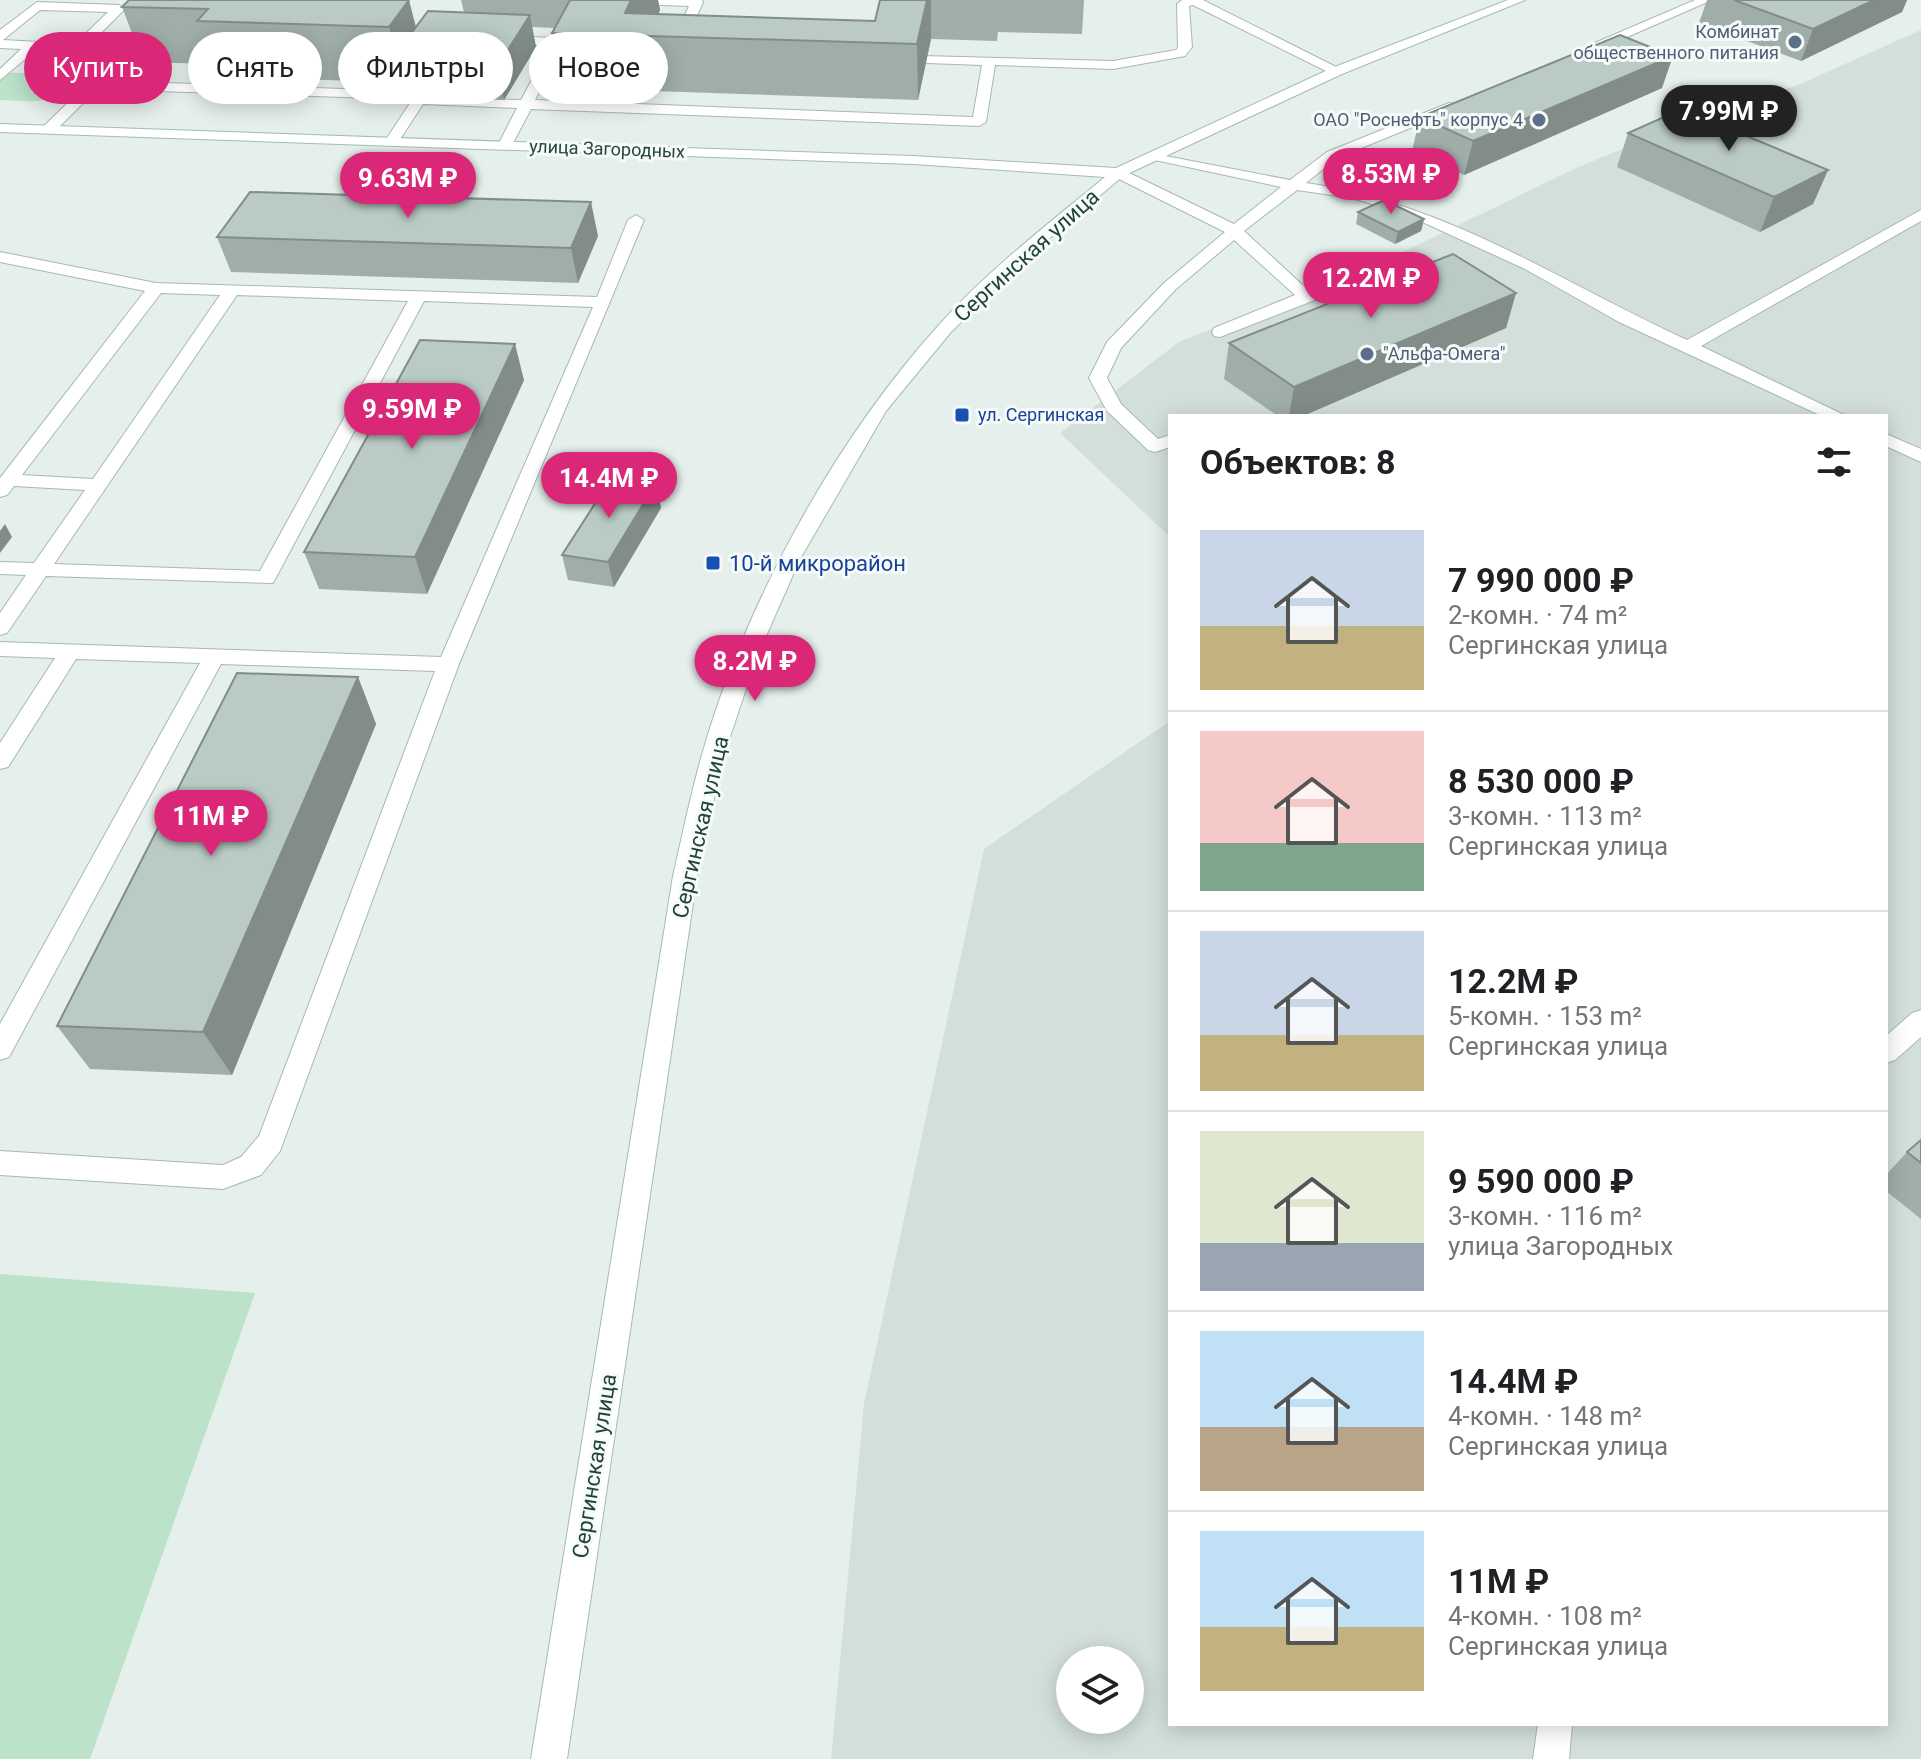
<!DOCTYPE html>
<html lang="ru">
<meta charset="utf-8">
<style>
:root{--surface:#fff;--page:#f6f6f6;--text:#202124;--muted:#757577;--line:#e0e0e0;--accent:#db2777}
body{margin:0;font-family:Roboto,sans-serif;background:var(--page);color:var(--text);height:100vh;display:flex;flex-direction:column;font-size:30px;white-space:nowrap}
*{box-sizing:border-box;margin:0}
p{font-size:26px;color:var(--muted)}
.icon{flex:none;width:44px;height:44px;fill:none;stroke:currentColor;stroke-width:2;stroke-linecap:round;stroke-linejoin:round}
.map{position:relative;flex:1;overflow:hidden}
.drawer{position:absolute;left:1168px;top:414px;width:720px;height:1312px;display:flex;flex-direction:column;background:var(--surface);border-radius:0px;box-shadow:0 4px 20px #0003}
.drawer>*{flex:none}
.guide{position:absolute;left:24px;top:32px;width:760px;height:72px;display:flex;gap:16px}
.tools{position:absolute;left:1056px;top:1646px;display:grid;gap:16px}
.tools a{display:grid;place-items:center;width:88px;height:88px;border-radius:50%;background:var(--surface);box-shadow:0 4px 20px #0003;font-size:40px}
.price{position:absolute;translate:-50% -68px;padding:0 18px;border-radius:28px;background:var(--accent);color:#fff;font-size:26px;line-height:52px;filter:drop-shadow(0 2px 4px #0008)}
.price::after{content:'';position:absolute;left:50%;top:48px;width:24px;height:18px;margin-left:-12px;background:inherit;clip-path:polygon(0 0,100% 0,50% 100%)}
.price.selected{background:#222;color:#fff}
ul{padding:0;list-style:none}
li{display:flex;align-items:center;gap:24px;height:200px;padding:0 32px}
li+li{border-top:2px solid var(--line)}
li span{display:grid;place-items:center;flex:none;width:224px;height:160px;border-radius:0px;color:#555}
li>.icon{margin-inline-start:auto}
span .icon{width:96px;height:96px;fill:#fffc;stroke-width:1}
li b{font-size:34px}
h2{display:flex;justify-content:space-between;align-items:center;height:96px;padding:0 32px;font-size:34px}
.pill{padding:0 28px;border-radius:36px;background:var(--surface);box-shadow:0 4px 20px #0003;font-size:28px;line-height:72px}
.pill.selected{background:var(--accent);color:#fff}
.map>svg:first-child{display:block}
.built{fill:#d3dfdb;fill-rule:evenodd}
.green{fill:#bce2ca}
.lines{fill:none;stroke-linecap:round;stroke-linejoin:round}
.service-casing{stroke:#a7b8b4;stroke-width:2}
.secondary-casing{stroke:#a2bcb6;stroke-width:2}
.service{fill:#fff;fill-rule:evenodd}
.secondary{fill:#fff;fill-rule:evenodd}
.wall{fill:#a0aea9}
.shaded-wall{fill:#828d8a}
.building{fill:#bacac5;stroke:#828d8a;stroke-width:2}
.service-dot{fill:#5c6f8a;stroke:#f6fbf9;stroke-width:3}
.transit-dot{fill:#1a4fb4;stroke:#f6fbf9;stroke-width:3}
.labels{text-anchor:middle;stroke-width:6;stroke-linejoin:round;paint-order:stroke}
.far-service-label{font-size:18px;fill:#4e5e75;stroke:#f6fbf9;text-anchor:end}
.far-street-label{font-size:18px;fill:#22433e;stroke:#f6fbf9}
.far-transit-label{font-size:18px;fill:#164399;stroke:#f6fbf9;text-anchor:start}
.street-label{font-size:22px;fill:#22433e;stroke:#f6fbf9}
.transit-label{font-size:22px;fill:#164399;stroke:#f6fbf9;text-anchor:start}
</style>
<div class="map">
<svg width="1921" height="1759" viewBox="0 0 1921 1759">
<rect width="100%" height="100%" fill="#e5efec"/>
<path class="built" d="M 1921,30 L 1921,1759 L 831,1759 L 864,1404 L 984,849 L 1170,721 L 1170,1724 L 1886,1724 L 1886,416 L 1170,416 L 1170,537 L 1060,433 L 1179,342 L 1401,253 L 1574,169 L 1718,109 L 1798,85 ZM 1070,1660 L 1130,1660 L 1130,1720 L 1070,1720 Z"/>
<g class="green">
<path d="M 0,72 L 85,76 C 60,105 36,102 0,100 Z"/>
<path d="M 0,1274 L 255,1293 L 90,1759 L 0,1759 Z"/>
</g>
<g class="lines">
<g class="service-casing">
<g id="service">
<path d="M 173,0 L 186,0 L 105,81 L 373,90 L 380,94 L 373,98 L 97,89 L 53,133 L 43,133 L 43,127 Z"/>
<path d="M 630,0 L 702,0 L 703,2 L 685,44 L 678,48 L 671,44 L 689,6 L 636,4 Z"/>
<path d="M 1182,0 L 1203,0 L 1344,71 L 1332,74 L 1193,5 L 1189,6 L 1192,47 L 1185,56 L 1113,69 L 995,65 L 986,122 L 979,126 L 531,109 L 512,145 L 505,149 L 498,145 L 517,108 L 423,104 L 397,144 L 387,144 L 385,141 L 414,97 L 521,100 L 550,46 L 497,43 L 497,37 L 502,36 L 558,38 L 565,42 L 535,100 L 973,117 L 982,65 L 927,63 L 920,59 L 922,56 L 1113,61 L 1176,50 L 1178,47 L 1177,4 Z"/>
<path d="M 1695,0 L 1712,0 L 1595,51 L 1583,48 Z"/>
<path d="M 37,2 L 119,5 L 125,9 L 83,51 L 36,50 L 0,80 L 0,69 L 21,49 L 0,48 L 0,30 ZM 40,10 L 108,12 L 75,44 L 3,40 Z"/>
<path d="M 1449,103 L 1454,104 L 1454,110 L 1337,158 L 1306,183 C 1447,203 1560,282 1687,340 L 1921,210 L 1921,221 L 1701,346 L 1846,416 L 1822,416 L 1619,322 L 1525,269 L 1407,215 L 1352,198 L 1297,190 L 1244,231 L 1308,290 L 1393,259 L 1399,261 L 1399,267 L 1220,337 L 1214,336 L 1212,332 L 1214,328 L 1295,295 L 1234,240 L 1176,289 L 1121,348 L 1107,378 L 1121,404 L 1158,439 L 1170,435 L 1170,447 L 1155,452 L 1148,450 L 1107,411 L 1089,378 L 1107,342 L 1164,283 L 1225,232 L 1113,176 L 1113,170 L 1123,170 L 1234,224 L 1281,187 L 1150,159 L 1150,153 L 1290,180 L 1327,152 Z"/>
<path d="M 636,215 L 644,220 L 459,664 L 280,1151 L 261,1175 L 223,1189 L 0,1175 L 0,1151 L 223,1165 L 241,1157 L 259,1136 L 435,671 L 221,664 L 9,1057 L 0,1060 L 0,1024 L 200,663 L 76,659 L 8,767 L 0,769 L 0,743 L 55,658 L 0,656 L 0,642 L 441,657 L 593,307 L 424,301 L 273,583 L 46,576 L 7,633 L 0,635 L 0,613 L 26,575 L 0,574 L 0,562 L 34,563 L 85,490 L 14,486 L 7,495 L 0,497 L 0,478 L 145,291 L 0,262 L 0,252 L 156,283 L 597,297 L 628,220 ZM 161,293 L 220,295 L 93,479 L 22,475 ZM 237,295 L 408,301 L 260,571 L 54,564 Z"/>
<path d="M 1886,434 L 1921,449 L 1921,462 L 1886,446 Z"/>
<path d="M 1921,1010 L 1921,1037 L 1895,1060 L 1886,1063 L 1886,1036 L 1912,1013 Z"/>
<path d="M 1538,1724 L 1572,1724 L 1569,1759 L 1533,1759 Z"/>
</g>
</g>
<g class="secondary-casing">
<path id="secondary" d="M 1508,0 L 1525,0 L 1342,74 L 1123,176 L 1025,259 L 951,332 L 886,411 L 800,559 L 756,659 L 723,758 L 697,876 L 567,1759 L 531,1759 L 673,876 C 682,837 690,797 701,758 C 744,606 832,444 938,326 C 987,271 1048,224 1105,177 L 913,164 L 0,132 L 0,124 L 913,156 L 1116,168 L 1332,68 Z"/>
</g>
<use href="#service" class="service"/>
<use href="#secondary" class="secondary"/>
</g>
<g class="wall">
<path d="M 129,0 L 416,27 L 464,12 L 461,0 L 658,0 L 660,10 L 658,14 L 875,21 L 880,0 L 1084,0 L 1082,34 L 998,32 L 997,41 L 931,39 L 918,100 L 563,88 L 552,33 L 555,28 L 532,27 L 536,47 L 504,100 L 398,96 L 395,82 L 216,77 L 212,64 L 143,62 L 122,7 Z"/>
<path d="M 1707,0 L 1907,0 L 1902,12 L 1801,61 L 1699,23 Z"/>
<path d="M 1662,88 L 1464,175 L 1412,151 L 1420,117 Z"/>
<path d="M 1628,133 L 1828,170 L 1813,204 L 1760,232 L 1617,167 Z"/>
<path d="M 1358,212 L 1424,219 L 1421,231 L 1395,244 L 1356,224 Z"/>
<path d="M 598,236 L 578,283 L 231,272 L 217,237 Z"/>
<path d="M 1516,293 L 1506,328 L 1303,416 L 1278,416 L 1224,379 L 1229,343 Z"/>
<path d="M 524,380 L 427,594 L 319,589 L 304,552 Z"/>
<path d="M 656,483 L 661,508 L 614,587 L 568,580 L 562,555 Z"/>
<path d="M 358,677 L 376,724 L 232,1075 L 90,1069 L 57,1026 Z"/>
<path d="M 1921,1140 L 1921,1219 L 1886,1191 L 1886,1175 L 1907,1152 Z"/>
</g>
<g class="shaded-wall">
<path d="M 409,0 L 423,55 L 399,64 L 389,27 Z"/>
<path d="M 631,0 L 658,0 L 660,10 L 648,36 L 625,13 Z"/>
<path d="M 927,0 L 931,0 L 931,39 L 918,100 L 917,44 Z"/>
<path d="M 1874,0 L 1907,0 L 1902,12 L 1801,61 L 1813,29 Z"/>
<path d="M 530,15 L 536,47 L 504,100 L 497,67 Z"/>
<path d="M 1673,56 L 1662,88 L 1464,175 L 1473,141 Z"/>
<path d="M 1828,170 L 1813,204 L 1760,232 L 1774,197 Z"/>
<path d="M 591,202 L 598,236 L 578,283 L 571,248 Z"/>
<path d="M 1424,219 L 1421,231 L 1395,244 L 1398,232 Z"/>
<path d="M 1516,293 L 1506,328 L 1303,416 L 1289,416 L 1294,387 Z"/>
<path d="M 515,344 L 524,380 L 427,594 L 415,557 Z"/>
<path d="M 656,483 L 661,508 L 614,587 L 608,562 Z"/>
<path d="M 5,524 L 12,537 L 0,553 L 0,531 Z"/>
<path d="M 358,677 L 376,724 L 232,1075 L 203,1032 Z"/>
</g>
<g class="building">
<path d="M 129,0 L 409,0 L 389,27 L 197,21 L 208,9 L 122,7 Z"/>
<path d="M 570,0 L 631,0 L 625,13 L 875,21 L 880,0 L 927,0 L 917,44 L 552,33 Z"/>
<path d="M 1734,0 L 1874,0 L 1813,29 Z"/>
<path d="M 428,11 L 530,15 L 497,67 L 389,63 Z"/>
<path d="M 1620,35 L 1673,56 L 1473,141 L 1420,117 Z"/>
<path d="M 1682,109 L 1828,170 L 1774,197 L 1628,133 Z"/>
<path d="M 250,192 L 591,202 L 571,248 L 217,237 Z"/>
<path d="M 1384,200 L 1424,219 L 1398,232 L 1358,212 Z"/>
<path d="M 1453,254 L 1516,293 L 1294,387 L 1229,343 Z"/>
<path d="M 420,340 L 515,344 L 415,557 L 304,552 Z"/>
<path d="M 612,477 L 656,483 L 608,562 L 562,555 Z"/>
<path d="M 237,673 L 358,677 L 203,1032 L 57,1026 Z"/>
<path d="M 1921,1140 L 1921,1163 L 1907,1152 Z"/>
</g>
<g class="service-dot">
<circle cx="1795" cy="42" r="8"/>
<circle cx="1539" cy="120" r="8"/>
<circle cx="1367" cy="354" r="8"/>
</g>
<g class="transit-dot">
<rect x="954" y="407" width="16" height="16" rx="4"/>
<rect x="705" y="555" width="16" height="16" rx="4"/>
</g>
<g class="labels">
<g class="far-service-label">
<text x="1779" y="38">Комбинат<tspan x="1779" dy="21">общественного питания</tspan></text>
<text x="1523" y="126">ОАО "Роснефть" корпус 4</text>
<text x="1383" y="360" text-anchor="start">"Альфа-Омега"</text>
</g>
<g class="far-street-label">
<text transform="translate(607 149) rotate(2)" y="6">улица Загородных</text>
</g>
<g class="far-transit-label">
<text x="978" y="421">ул. Сергинская</text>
</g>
<g class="street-label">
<text transform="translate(1026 255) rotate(-42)" y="8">Сергинская улица</text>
<text transform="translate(700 827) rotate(-77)" y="8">Сергинская улица</text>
<text transform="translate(594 1466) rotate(-81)" y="8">Сергинская улица</text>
</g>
<g class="transit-label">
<text x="729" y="571">10-й микрорайон</text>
</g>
</g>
</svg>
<div class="tools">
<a><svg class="icon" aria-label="layers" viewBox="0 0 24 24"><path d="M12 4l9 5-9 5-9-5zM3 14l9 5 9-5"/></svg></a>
</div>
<b class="price selected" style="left:1729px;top:153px">7.99M ₽</b>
<b class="price" style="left:1391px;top:216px">8.53M ₽</b>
<b class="price" style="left:408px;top:220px">9.63M ₽</b>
<b class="price" style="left:1371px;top:320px">12.2M ₽</b>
<b class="price" style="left:412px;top:451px">9.59M ₽</b>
<b class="price" style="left:609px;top:520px">14.4M ₽</b>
<b class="price" style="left:755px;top:703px">8.2M ₽</b>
<b class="price" style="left:211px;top:858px">11M ₽</b>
<div class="guide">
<a class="pill selected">Купить</a>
<a class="pill">Снять</a>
<a class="pill">Фильтры</a>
<a class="pill">Новое</a>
</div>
<section class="drawer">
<h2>Объектов: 8<svg class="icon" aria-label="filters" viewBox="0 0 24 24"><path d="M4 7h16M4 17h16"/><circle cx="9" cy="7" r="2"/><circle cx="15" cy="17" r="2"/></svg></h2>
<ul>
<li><span style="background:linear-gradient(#c9d6e8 60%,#c2b280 0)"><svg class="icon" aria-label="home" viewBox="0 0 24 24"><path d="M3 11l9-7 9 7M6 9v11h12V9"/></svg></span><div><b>7 990 000 ₽</b><p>2-комн. · 74 m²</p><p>Сергинская улица</p></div></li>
<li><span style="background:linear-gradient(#f6c9c9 70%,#7fa58c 0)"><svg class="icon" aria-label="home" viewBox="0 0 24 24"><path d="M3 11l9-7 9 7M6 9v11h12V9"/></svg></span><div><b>8 530 000 ₽</b><p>3-комн. · 113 m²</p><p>Сергинская улица</p></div></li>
<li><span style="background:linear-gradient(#c9d6e8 65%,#c2b280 0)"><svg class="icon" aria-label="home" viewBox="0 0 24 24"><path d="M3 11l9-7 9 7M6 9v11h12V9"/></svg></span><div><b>12.2M ₽</b><p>5-комн. · 153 m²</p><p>Сергинская улица</p></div></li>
<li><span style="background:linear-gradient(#dfe7d0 70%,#9aa5b1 0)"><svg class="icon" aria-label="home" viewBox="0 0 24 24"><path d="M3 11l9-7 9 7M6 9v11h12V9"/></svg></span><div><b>9 590 000 ₽</b><p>3-комн. · 116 m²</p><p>улица Загородных</p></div></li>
<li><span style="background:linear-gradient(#bfe0f5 60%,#b9a48a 0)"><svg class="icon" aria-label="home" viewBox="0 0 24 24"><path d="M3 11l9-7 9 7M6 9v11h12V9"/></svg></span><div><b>14.4M ₽</b><p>4-комн. · 148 m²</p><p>Сергинская улица</p></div></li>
<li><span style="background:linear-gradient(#bfe0f5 60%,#c2b280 0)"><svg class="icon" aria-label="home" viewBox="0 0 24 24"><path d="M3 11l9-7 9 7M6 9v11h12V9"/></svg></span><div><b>11M ₽</b><p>4-комн. · 108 m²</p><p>Сергинская улица</p></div></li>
</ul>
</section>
</div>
